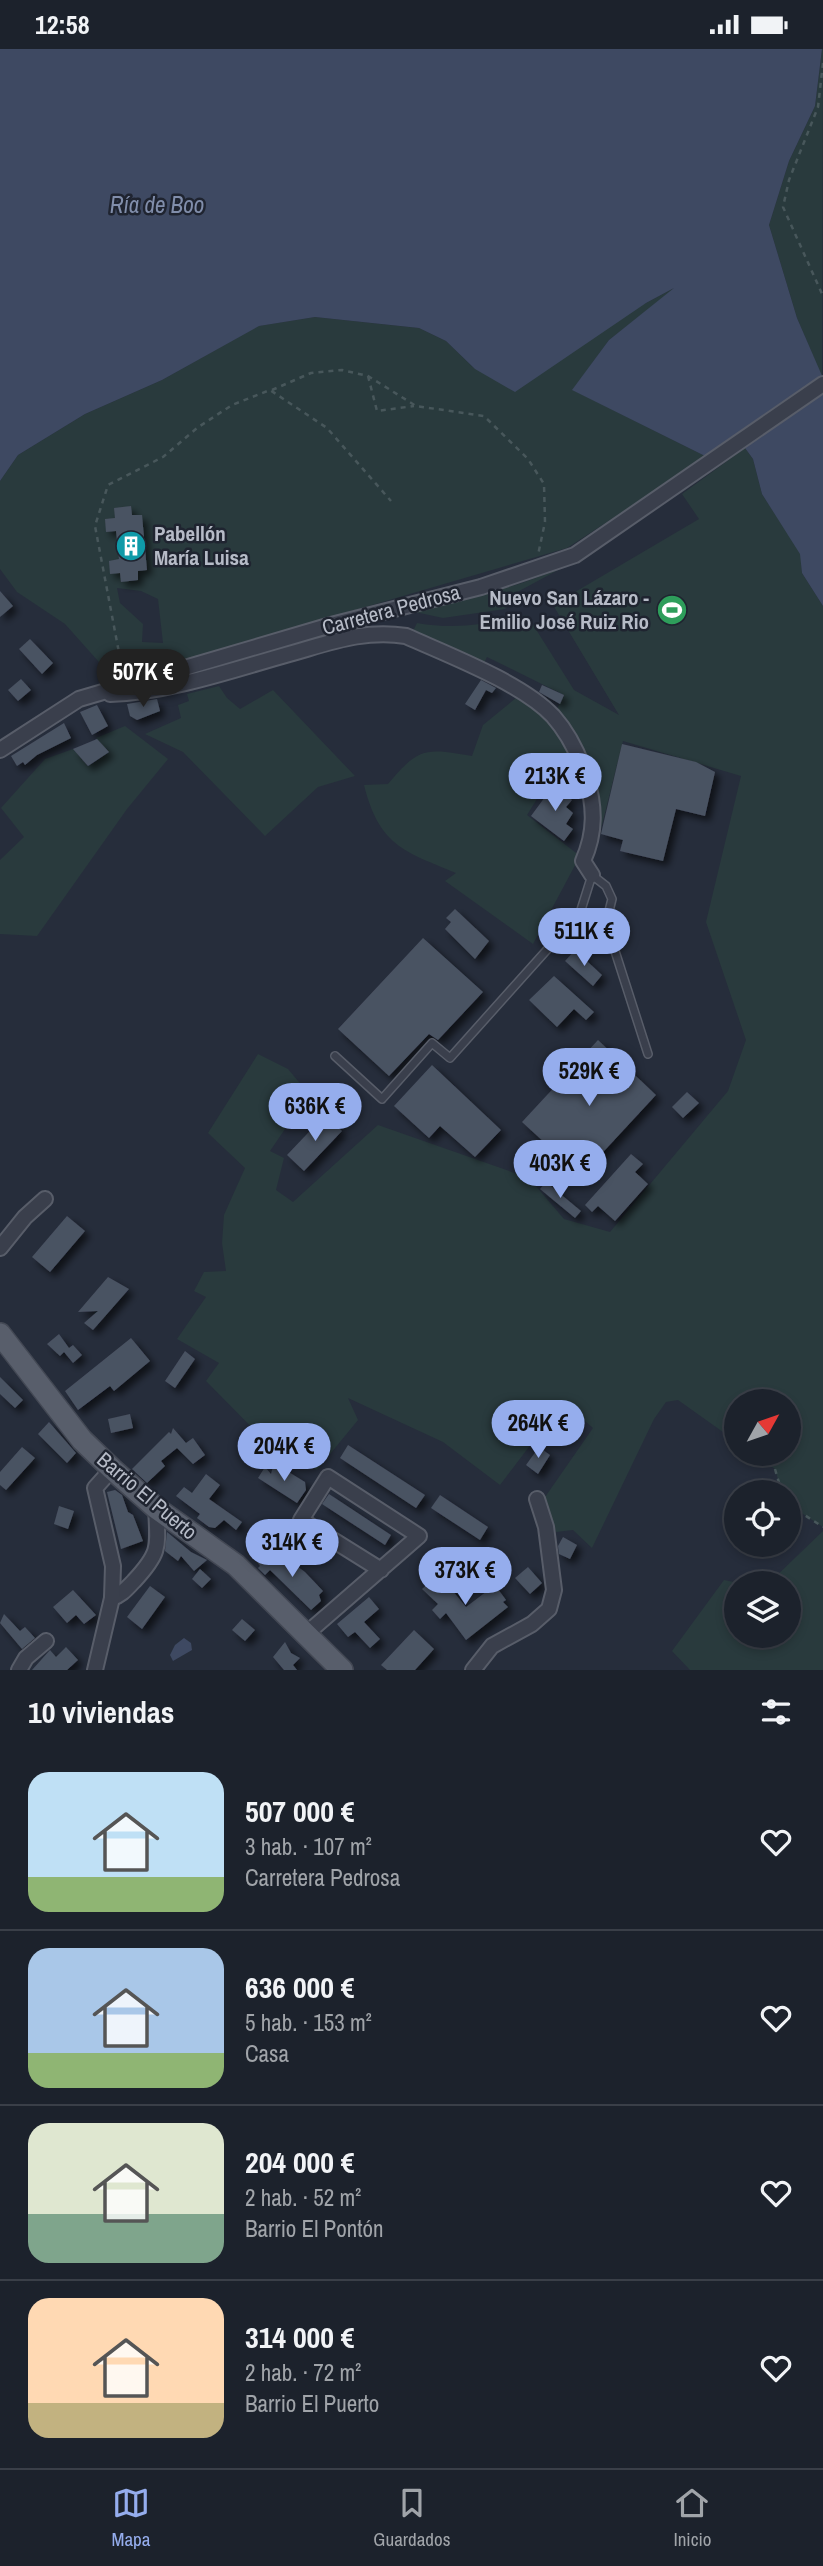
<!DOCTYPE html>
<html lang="es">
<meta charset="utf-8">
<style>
:root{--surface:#1c222c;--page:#292f38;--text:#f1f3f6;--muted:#a0a4a9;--line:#3a3f48;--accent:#95aded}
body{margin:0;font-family:"Archivo Narrow",sans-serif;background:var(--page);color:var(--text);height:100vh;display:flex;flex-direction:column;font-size:26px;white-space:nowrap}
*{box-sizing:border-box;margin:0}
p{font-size:23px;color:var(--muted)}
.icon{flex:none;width:38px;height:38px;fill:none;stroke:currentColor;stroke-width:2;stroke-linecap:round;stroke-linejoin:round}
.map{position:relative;height:1621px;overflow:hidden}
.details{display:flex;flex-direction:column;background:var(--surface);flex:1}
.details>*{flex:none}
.needle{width:46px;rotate:50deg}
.fabs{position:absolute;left:724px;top:1340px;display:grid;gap:14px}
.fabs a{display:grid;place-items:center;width:77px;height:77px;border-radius:50%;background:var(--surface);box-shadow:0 4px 10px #0003,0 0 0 2px var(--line);font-size:35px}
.price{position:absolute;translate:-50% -60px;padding:0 16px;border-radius:24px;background:var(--accent);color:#111;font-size:23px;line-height:46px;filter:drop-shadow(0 2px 4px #0008)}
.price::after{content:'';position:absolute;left:50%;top:42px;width:21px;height:16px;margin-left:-10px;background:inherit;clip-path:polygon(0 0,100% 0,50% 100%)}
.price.selected{background:#222;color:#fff}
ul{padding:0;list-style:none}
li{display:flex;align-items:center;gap:21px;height:175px;padding:0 28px}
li+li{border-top:2px solid var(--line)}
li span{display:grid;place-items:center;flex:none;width:196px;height:140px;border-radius:21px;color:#555}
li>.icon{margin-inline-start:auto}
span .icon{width:84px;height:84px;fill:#fffc;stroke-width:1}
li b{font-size:30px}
h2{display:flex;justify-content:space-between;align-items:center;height:84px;padding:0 28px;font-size:30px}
.status{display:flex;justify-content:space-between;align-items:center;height:49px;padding:0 35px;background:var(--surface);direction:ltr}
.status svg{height:19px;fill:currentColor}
.dock{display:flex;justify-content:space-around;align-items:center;height:98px;border-top:2px solid var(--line);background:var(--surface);font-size:19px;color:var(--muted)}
.dock a{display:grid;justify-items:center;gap:4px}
.dock .selected{color:var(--accent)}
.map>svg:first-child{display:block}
.green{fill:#293a3d;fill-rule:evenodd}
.water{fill:#3e4962}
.building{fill:#4a5262;filter:url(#shadow)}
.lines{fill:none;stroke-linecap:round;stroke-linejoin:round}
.lane-casing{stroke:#585d69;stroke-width:10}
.street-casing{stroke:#585d69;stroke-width:18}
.primary-casing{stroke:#434854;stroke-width:24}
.path{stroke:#48575b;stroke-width:2.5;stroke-dasharray:5 5;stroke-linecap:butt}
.lane{stroke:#3a3f4c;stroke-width:7}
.street{stroke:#3a3f4c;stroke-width:14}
.primary{stroke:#585e6b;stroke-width:21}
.labels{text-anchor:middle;stroke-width:5;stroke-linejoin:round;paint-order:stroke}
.poi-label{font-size:21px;font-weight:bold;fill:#b6bbc7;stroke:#1f2430;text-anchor:start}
.street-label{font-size:21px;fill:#b6bbc7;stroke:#1f2430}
.water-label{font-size:23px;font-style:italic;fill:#818eab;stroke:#1f2430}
</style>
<div class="status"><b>12:58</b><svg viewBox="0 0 49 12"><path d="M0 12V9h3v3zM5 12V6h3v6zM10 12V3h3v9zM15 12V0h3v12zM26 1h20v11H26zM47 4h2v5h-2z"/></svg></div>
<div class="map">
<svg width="823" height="1621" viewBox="0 0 823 1621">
<defs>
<filter id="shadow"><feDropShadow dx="5" dy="5" stdDeviation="3.5" flood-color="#0009"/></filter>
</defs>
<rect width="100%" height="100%" fill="#262d3b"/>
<g class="green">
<path d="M 822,0 L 823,0 L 822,328 L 797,269 L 769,176 L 789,112 L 815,57 Z"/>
<path d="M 678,237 L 609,291 L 573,341 L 707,408 L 567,499 L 115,631 L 65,575 L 17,543 L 0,520 L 0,432 L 18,406 L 85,365 L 162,331 L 258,277 L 315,268 L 419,279 L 446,292 L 475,320 L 646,254 ZM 117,539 L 141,542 L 158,550 L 163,594 L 142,593 L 143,575 L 120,554 Z"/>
<path d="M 745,399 L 753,410 L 762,445 L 801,505 L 802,524 L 823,557 L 823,1478 L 789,1456 L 789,1444 L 782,1444 L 775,1420 L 754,1405 L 789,1405 L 789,1353 L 737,1353 L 737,1393 L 678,1351 L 666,1353 L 654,1370 L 592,1499 L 573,1481 L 556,1483 L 543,1451 L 593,1379 L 563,1353 L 500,1436 L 443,1393 L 348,1349 L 358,1371 L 317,1421 L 271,1398 L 206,1332 L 219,1314 L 177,1290 L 206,1248 L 194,1242 L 204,1223 L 226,1222 L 222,1194 L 224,1166 L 245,1119 L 208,1084 L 258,1005 L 288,1020 L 309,1045 L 270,1102 L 284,1109 L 276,1141 L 293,1153 L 378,1076 L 529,1129 L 564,1170 L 610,1183 L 728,1042 L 746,991 L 706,873 L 741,727 L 623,692 L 599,788 L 599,752 L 591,727 L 555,664 L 564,646 L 487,608 L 481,620 L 411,586 L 417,574 C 456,581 489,575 527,566 L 574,641 L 619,666 L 553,556 L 699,470 L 682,445 Z"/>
<path d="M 560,520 L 508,548 L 509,557 L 505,560 L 443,569 L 415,563 L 519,535 Z"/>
<path d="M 219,637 L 227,649 L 240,660 L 273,641 L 355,727 L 318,738 L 265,787 L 183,703 L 145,685 L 181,669 L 178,656 L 189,652 L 187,645 Z"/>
<path d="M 516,649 C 557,666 572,702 587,741 L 555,721 L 527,766 L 580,807 L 533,895 L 445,832 L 456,824 C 403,802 379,796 364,736 L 388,735 C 419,698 425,699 472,707 L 483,676 Z"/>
<path d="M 125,677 L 168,710 L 127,760 L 37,887 L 0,885 L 0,811 L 24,788 L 1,759 L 45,710 L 73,700 L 88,717 L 108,703 L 96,689 Z"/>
<path d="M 823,1482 L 823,1621 L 690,1621 L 672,1602 L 724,1531 L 743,1535 L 737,1535 L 737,1587 L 789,1587 L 789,1535 L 768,1535 Z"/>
</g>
<g class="water">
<path d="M 0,0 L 822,0 L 815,57 L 789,112 L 769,176 L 797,269 L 823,329 L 823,557 L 802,524 L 800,505 L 762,445 L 753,410 L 737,388 L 707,408 L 572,341 L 609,291 L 674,239 L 646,254 L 515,343 L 475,320 L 446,292 L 419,279 L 315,268 L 259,277 L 162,331 L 85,365 L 18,406 L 0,432 Z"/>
<path d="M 184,1589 L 191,1594 L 192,1601 L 173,1612 L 170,1606 L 175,1596 Z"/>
</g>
<g class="building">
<path d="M 131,457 L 132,466 L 142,466 L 147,521 L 138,522 L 138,531 L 121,533 L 120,524 L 110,525 L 109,512 L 119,510 L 116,482 L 106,483 L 105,470 L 115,469 L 114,459 Z"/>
<path d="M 0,542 L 13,557 L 0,568 Z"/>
<path d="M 30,590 L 53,614 L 42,625 L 19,600 Z"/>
<path d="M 21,630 L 31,641 L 18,652 L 8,641 Z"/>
<path d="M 481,631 L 496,639 L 492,644 L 486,641 L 475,661 L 465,655 Z"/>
<path d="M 542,636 L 564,646 L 560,655 L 539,643 Z"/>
<path d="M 157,650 L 160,662 L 137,671 L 130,667 L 127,655 Z"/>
<path d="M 97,656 L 108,677 L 92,686 L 80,663 Z"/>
<path d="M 64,674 L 71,689 L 37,706 L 25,716 L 23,713 L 17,717 L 11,707 Z"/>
<path d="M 97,690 L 109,703 L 88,717 L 73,700 Z"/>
<path d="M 622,695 L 696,713 L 715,723 L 705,767 L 676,760 L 663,812 L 620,802 L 623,791 L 601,785 Z"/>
<path d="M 553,737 L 572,751 L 566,758 L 573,764 L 566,775 L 573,780 L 564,792 L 531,767 Z"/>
<path d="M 455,860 L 489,892 L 475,910 L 445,880 L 451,873 L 446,869 Z"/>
<path d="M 423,889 L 483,943 L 438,991 L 429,985 L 389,1027 L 338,980 Z"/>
<path d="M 575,901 L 602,926 L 593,937 L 565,912 Z"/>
<path d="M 554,927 L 594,963 L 586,971 L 574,960 L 557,978 L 529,951 Z"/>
<path d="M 598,991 L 656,1046 L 581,1127 L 522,1073 Z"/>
<path d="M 432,1016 L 501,1081 L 475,1108 L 440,1077 L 429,1089 L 394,1057 Z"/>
<path d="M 687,1043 L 699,1054 L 683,1069 L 672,1058 Z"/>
<path d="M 325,1066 L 342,1082 L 304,1122 L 287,1106 Z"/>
<path d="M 631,1105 L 643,1115 L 635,1123 L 648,1135 L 615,1172 L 598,1157 L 592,1163 L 585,1156 Z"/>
<path d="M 546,1133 L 581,1162 L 575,1169 L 540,1140 Z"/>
<path d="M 67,1167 L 85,1182 L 50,1223 L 32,1208 Z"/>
<path d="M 108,1228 L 129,1240 L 93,1281 L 84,1274 L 98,1262 L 78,1263 Z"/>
<path d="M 59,1285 L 69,1299 L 73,1296 L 82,1306 L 73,1314 L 64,1303 L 60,1307 L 47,1295 Z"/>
<path d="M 131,1289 L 150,1312 L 114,1342 L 110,1337 L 78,1361 L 65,1342 Z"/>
<path d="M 185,1302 L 195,1310 L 175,1339 L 165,1332 Z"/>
<path d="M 0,1328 L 23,1351 L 15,1359 L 0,1345 Z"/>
<path d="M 130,1365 L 133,1379 L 111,1384 L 108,1370 Z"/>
<path d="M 49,1373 L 76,1404 L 67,1414 L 38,1385 Z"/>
<path d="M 173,1379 L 186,1394 L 193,1389 L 205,1406 L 193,1415 L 177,1399 L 161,1412 L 165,1417 L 147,1434 L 132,1420 L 169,1383 L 171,1385 Z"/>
<path d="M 348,1396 L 425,1446 L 416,1459 L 340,1409 Z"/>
<path d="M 22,1398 L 35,1409 L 6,1441 L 0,1436 L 0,1423 Z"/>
<path d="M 539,1398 L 550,1406 L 538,1425 L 526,1416 Z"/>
<path d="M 274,1414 L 305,1433 L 306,1441 L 297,1454 L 258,1429 L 265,1418 L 271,1425 Z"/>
<path d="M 206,1425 L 220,1436 L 209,1450 L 242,1473 L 236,1481 L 224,1471 L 215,1479 L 209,1478 L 197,1469 L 200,1465 L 176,1447 L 184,1438 L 192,1444 Z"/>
<path d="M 115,1441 L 122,1446 L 128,1463 L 133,1466 L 143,1492 L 121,1500 L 107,1443 Z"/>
<path d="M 329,1445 L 391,1486 L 385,1496 L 322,1455 Z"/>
<path d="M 440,1446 L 488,1478 L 480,1491 L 431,1459 Z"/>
<path d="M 59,1457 L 74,1462 L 68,1480 L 54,1475 Z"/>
<path d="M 167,1483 L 191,1503 L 207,1511 L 194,1522 L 181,1507 L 178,1512 L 165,1502 Z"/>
<path d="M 563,1488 L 577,1496 L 570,1510 L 559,1505 L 558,1497 Z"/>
<path d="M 271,1501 L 275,1509 L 281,1504 L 294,1520 L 297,1517 L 305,1523 L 323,1542 L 319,1546 L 321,1552 L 311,1561 L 270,1521 L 265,1526 L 258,1519 L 260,1517 L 257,1513 Z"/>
<path d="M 528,1518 L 542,1534 L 530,1545 L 515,1529 Z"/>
<path d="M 200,1520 L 211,1530 L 202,1539 L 192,1530 Z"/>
<path d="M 439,1525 L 466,1558 L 495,1536 L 506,1551 L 503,1553 L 508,1558 L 466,1591 L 446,1564 L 440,1570 L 432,1561 L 438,1555 L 422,1540 Z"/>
<path d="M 150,1537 L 165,1548 L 142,1580 L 127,1568 Z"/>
<path d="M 73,1541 L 96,1566 L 84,1575 L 76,1566 L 67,1574 L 53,1558 Z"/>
<path d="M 369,1548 L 379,1560 L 364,1573 L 380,1590 L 370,1599 L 355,1583 L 348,1588 L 337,1575 Z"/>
<path d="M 4,1565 L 20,1582 L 25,1578 L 35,1589 L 22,1600 L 0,1574 Z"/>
<path d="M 242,1570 L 255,1581 L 245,1592 L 232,1581 Z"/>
<path d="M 414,1581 L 434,1600 L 415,1621 L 387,1621 L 381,1616 Z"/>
<path d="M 285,1593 L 291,1604 L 300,1609 L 293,1616 L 297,1621 L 284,1621 L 273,1608 Z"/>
<path d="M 66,1598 L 78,1611 L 67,1621 L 32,1621 L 50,1601 L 56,1608 Z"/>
</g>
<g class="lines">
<g class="lane-casing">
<path id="lane" d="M 335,1007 L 382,1050 L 432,994 L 450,1009 L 580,864 L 592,826 L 606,837 L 612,850 L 606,874 L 648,1005"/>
</g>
<g class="street-casing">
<g id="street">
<path d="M 110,645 C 170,643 232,621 289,605 C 329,594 364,580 406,587 C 448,606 522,634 553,667 C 568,684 579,706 586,728 C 595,757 596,783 583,812 L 592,826"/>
<path d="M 0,701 L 79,650 L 331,576 L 481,538 L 575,506 L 823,335"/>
<path d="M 0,1199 L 25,1168 L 45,1150"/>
<path d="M 112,1549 C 122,1546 127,1539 134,1532 C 161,1503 158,1498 156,1459"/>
<path d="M 305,1586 L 419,1487 L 328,1428 L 301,1471 L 381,1521"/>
<path d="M 19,1621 L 26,1609 L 46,1592"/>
<path d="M 95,1621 L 112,1549 L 113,1517 L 95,1439 L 112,1420"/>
<path d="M 473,1621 L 492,1597 L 532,1575 L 549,1560 L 554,1541 L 546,1478 L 537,1450"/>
</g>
</g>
<g class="primary-casing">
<path id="primary" d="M 0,1285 L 82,1391 L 112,1420 L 156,1459 L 236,1516 L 342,1621"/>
</g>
<g class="path">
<path d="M 823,14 L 818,58 L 789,131 L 783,158 L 823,247"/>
<path d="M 368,327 L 377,362 L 414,357"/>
<path d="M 272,341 L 311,324 L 342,321 L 368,327 L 416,357 L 484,367 L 528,410 L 544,435 L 545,473 L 538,506"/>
<path d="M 109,628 L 120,609 L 95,477 L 108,436 L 163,408 L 197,379 L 232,356 L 270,341 L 327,379 L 391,452"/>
<path d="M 775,1420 L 782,1444"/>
<path d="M 789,1456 L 823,1478"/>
</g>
<use href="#lane" class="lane"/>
<use href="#street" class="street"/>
<use href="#primary" class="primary"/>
</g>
<defs>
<g id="building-disc" transform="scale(1.575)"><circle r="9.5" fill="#0f9aa8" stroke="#1f2430"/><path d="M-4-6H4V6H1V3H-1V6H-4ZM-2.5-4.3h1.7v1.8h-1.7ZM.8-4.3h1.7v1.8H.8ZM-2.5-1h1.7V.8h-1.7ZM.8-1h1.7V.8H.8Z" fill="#fff"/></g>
<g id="stadium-disc" transform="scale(1.575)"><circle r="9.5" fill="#2e9e5b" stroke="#1f2430"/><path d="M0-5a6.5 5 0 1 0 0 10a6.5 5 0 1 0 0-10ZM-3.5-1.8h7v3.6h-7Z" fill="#fff"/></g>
</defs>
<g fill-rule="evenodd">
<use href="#building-disc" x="131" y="497"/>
<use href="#stadium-disc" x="672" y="561"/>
</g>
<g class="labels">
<g class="poi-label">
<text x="154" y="492">Pabellón<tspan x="154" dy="24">María Luisa</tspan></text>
<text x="649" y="556" text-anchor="end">Nuevo San Lázaro -<tspan x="649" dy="24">Emilio José Ruiz Rio</tspan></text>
</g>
<g class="street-label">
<text transform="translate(391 561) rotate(-15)" y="7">Carretera Pedrosa</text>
<text transform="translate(147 1447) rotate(40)" y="7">Barrio El Puerto</text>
</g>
<g class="water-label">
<text x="157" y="164">Ría de Boo</text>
</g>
</g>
</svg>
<div class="fabs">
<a><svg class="needle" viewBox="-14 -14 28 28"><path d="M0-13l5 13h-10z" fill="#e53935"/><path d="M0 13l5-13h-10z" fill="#a0a4a9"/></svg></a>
<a><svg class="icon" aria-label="locate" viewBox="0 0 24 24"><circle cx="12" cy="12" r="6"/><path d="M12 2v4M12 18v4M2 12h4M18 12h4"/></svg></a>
<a><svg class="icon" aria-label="layers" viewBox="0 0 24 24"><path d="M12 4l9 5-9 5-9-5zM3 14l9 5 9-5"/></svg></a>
</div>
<b class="price selected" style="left:143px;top:660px">507K €</b>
<b class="price" style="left:555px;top:764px">213K €</b>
<b class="price" style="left:584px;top:919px">511K €</b>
<b class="price" style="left:589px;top:1059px">529K €</b>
<b class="price" style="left:315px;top:1094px">636K €</b>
<b class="price" style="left:560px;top:1151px">403K €</b>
<b class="price" style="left:538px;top:1411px">264K €</b>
<b class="price" style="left:284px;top:1434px">204K €</b>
<b class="price" style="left:292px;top:1530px">314K €</b>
<b class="price" style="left:465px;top:1558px">373K €</b>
</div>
<section class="details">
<h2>10 viviendas<svg class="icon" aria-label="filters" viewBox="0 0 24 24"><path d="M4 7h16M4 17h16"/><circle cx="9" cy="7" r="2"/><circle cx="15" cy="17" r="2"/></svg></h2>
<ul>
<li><span style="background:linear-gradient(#bfe0f5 75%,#8fb573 0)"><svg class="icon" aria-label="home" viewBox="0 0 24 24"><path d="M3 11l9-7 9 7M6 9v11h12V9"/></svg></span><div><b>507 000 €</b><p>3 hab. · 107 m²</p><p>Carretera Pedrosa</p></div><svg class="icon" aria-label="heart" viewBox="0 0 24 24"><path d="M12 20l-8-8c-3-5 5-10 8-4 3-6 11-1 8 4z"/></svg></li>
<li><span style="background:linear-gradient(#a9c7e8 75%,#8fb573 0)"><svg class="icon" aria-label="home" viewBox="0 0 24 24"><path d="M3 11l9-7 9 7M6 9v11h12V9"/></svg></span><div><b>636 000 €</b><p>5 hab. · 153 m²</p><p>Casa</p></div><svg class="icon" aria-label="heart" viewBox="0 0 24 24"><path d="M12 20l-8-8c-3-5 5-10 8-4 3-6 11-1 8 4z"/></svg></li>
<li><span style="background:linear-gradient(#dfe7d0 65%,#7fa58c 0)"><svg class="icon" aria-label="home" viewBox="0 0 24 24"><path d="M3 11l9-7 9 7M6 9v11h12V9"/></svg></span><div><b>204 000 €</b><p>2 hab. · 52 m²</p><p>Barrio El Pontón</p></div><svg class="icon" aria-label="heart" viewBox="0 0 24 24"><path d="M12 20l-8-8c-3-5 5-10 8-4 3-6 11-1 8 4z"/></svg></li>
<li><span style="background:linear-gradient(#ffd9b3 75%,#c2b280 0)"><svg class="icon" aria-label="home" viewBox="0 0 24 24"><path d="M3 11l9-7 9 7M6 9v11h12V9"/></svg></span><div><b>314 000 €</b><p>2 hab. · 72 m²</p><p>Barrio El Puerto</p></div><svg class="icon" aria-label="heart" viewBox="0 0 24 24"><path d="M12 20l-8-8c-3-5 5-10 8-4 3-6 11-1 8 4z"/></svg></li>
</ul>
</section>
<nav class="dock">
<a class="selected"><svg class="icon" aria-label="map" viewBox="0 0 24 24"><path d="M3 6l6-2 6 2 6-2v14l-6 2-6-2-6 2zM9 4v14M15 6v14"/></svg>Mapa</a>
<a><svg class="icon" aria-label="saved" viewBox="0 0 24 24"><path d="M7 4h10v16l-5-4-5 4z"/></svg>Guardados</a>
<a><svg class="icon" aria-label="home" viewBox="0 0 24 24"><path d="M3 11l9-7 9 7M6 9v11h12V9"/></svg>Inicio</a>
</nav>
